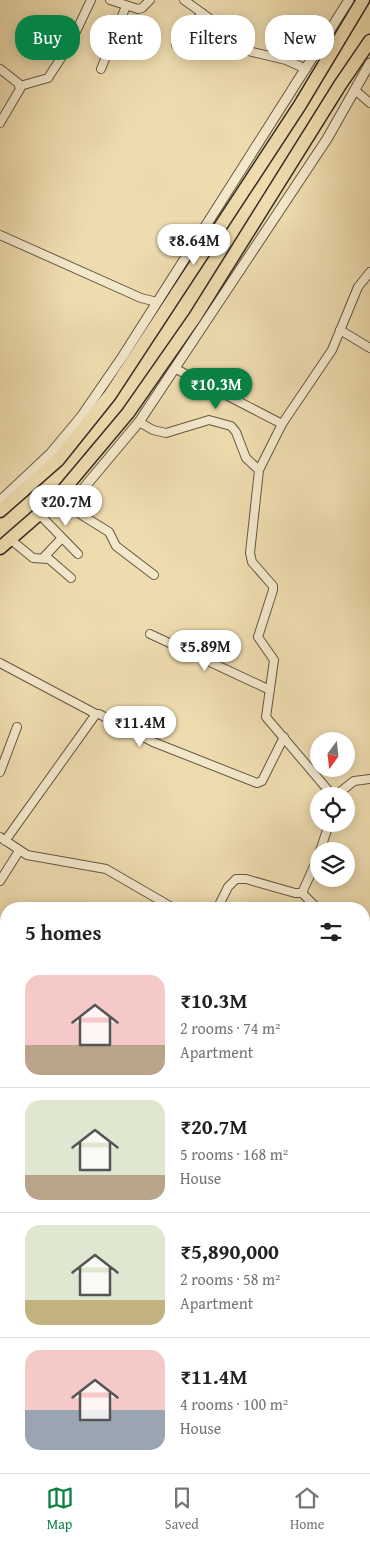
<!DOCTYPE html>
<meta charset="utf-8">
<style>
:root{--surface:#fff;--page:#f2f2f2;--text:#222;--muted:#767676;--line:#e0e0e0;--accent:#0b8043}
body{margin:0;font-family:"Gentium Book Plus",serif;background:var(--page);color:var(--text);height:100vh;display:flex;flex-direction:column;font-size:19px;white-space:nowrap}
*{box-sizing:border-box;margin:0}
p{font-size:16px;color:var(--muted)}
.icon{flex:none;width:28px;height:28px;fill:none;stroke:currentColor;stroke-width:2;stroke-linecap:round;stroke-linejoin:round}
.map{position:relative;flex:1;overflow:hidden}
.panel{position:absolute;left:0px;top:902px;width:370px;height:571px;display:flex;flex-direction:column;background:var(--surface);border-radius:20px 20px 0 0;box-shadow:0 2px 12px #0003}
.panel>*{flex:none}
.hud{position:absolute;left:15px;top:15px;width:340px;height:45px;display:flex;gap:10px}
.needle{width:32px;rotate:195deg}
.tools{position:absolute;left:310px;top:732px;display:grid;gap:10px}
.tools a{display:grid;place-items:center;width:45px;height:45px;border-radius:50%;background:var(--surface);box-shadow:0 2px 12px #0003;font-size:25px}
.price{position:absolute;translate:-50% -42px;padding:0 11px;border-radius:18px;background:#fff;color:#222;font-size:16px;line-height:32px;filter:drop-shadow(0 1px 2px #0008)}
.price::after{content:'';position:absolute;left:50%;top:30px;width:15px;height:11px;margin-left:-8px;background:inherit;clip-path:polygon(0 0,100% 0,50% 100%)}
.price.selected{background:var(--accent);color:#fff}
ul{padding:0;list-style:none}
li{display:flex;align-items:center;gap:15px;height:125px;padding:0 25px}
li+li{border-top:1px solid var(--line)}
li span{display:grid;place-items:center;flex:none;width:140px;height:100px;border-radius:15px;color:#555}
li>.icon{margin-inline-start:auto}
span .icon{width:60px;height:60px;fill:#fffc;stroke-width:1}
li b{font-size:21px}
h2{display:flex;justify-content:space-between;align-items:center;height:60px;padding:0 25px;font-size:21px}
.chip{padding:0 18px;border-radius:20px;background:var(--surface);box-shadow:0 2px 12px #0003;font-size:18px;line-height:45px}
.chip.selected{background:var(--accent);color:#fff}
.menu{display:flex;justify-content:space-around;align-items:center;height:70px;border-top:1px solid var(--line);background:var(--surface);font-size:14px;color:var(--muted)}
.menu a{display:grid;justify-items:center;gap:2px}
.menu .selected{color:var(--accent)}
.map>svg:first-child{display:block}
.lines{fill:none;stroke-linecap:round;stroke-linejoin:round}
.minor-casing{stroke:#635745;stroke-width:10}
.tertiary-casing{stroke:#635745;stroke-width:11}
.trunk-casing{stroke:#352b22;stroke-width:15}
.minor{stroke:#f4e8cb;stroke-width:8}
.tertiary{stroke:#f4e8cb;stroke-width:9}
.trunk{stroke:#eedcaf;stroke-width:12}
</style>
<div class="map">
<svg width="370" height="1473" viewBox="0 0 370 1473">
<rect width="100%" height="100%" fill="#eedcaf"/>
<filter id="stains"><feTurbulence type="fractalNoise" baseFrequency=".004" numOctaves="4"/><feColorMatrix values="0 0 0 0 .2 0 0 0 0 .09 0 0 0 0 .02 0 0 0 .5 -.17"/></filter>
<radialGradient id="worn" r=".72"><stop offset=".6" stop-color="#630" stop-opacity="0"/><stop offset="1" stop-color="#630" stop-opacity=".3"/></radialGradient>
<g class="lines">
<g class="minor-casing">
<g id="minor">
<path d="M 110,0 L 138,9 L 142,8 L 150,0"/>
<path d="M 184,0 L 209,18 L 240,49 L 286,60 L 306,69"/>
<path d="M 176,45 L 202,13"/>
<path d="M 0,69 L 18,83 L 20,89 L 0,123"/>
<path d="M 101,69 L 126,6"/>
<path d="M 20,86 L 48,78 L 70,44 L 91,0"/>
<path d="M 356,91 L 370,103"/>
<path d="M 0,235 L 141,298 L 157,302"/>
<path d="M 340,330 L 370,348"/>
<path d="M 176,369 L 282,424"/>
<path d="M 139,422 L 153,430 L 166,433 L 209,420 L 231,426 L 236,432 L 246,458 L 259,470"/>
<path d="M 77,496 L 78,511 L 80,514 L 109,532 L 116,546 L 154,575"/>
<path d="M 40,515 L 78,554"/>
<path d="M 10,539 L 33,558 L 49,559 L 71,578"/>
<path d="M 44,557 L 61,539"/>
<path d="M 150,634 L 270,690"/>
<path d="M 0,663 L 96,714"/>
<path d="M 0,772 L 17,727"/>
<path d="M 333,796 L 266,717 L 274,660 L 258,637 L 273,590 L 273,586 L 252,562 L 250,553 L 259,470 L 282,424 L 332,350 L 358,287 L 370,272"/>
<path d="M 335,796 L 354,781 L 370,779"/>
<path d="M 0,837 L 27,855 L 106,869 L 175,909"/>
<path d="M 5,841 L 96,714 L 99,714 L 153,742 L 257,783 L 262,781 L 284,737"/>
<path d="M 320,851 L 329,824"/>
<path d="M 0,881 L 19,851"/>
<path d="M 302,893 L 318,909"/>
<path d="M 217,909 L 228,887 L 236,879 L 246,879 L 295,893 L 302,893 L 319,855"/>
<path d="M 364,977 L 370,982"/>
<path d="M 0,1012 L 6,1016"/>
<path d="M 0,1114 L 6,1112"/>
<path d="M 364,1248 L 370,1244"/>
<path d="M 0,1292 L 6,1282"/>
<path d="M 364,1303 L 370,1309"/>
<path d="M 364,1437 L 370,1442"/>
<path d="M 186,1468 L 198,1473"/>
<path d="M 159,1473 L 159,1468"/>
</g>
</g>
<g class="tertiary-casing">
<g id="tertiary">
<path d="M 0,501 L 51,453 L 81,417 L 123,356 L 349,0"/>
<path d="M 52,504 L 77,496 L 139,422 L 327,139 L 370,63"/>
</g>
</g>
<g class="trunk-casing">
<g id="trunk">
<path d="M 0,511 L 58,460 L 110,395 L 300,105 L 363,0"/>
<path d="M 0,548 L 55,500 L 128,413 L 195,317 L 340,85 L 370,41"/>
</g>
</g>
<use href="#minor" class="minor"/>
<use href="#tertiary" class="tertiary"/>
<use href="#trunk" class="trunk"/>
</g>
<rect width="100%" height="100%" filter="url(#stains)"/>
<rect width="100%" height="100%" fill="url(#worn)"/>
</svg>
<div class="tools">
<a><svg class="needle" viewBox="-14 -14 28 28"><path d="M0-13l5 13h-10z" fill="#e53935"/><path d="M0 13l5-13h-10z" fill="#767676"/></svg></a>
<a><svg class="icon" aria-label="locate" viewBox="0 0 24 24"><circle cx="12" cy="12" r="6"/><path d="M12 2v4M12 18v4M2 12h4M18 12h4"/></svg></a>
<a><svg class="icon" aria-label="layers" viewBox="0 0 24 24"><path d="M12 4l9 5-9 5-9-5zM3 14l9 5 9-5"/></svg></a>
</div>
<b class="price" style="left:194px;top:266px">₹8.64M</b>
<b class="price selected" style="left:216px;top:410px">₹10.3M</b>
<b class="price" style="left:66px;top:527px">₹20.7M</b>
<b class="price" style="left:205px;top:672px">₹5.89M</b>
<b class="price" style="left:140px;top:748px">₹11.4M</b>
<div class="hud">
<a class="chip selected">Buy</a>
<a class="chip">Rent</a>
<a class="chip">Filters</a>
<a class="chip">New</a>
</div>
<section class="panel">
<h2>5 homes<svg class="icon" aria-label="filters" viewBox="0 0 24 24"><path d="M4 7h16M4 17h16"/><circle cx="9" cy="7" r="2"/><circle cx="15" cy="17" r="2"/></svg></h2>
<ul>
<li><span style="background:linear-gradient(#f6c9c9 70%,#b9a48a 0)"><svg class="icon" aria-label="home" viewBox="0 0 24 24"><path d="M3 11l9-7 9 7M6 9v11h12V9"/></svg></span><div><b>₹10.3M</b><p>2 rooms · 74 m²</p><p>Apartment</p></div></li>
<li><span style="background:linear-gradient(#dfe7d0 75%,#b9a48a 0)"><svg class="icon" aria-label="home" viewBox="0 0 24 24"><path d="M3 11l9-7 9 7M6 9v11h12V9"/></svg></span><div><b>₹20.7M</b><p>5 rooms · 168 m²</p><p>House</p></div></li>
<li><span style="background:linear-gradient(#dfe7d0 75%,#c2b280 0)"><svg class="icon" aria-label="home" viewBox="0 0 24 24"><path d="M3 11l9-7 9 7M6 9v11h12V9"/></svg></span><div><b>₹5,890,000</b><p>2 rooms · 58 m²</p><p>Apartment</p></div></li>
<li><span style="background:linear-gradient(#f6c9c9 60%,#9aa5b1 0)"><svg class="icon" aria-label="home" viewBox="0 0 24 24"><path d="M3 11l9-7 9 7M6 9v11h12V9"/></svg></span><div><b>₹11.4M</b><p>4 rooms · 100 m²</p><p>House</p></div></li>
</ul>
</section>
</div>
<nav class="menu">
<a class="selected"><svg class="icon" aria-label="map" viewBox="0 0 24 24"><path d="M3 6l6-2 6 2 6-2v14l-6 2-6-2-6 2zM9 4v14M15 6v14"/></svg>Map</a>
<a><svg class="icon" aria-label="saved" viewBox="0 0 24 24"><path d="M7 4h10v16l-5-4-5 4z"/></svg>Saved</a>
<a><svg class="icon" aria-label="home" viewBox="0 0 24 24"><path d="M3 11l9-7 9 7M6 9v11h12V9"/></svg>Home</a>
</nav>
